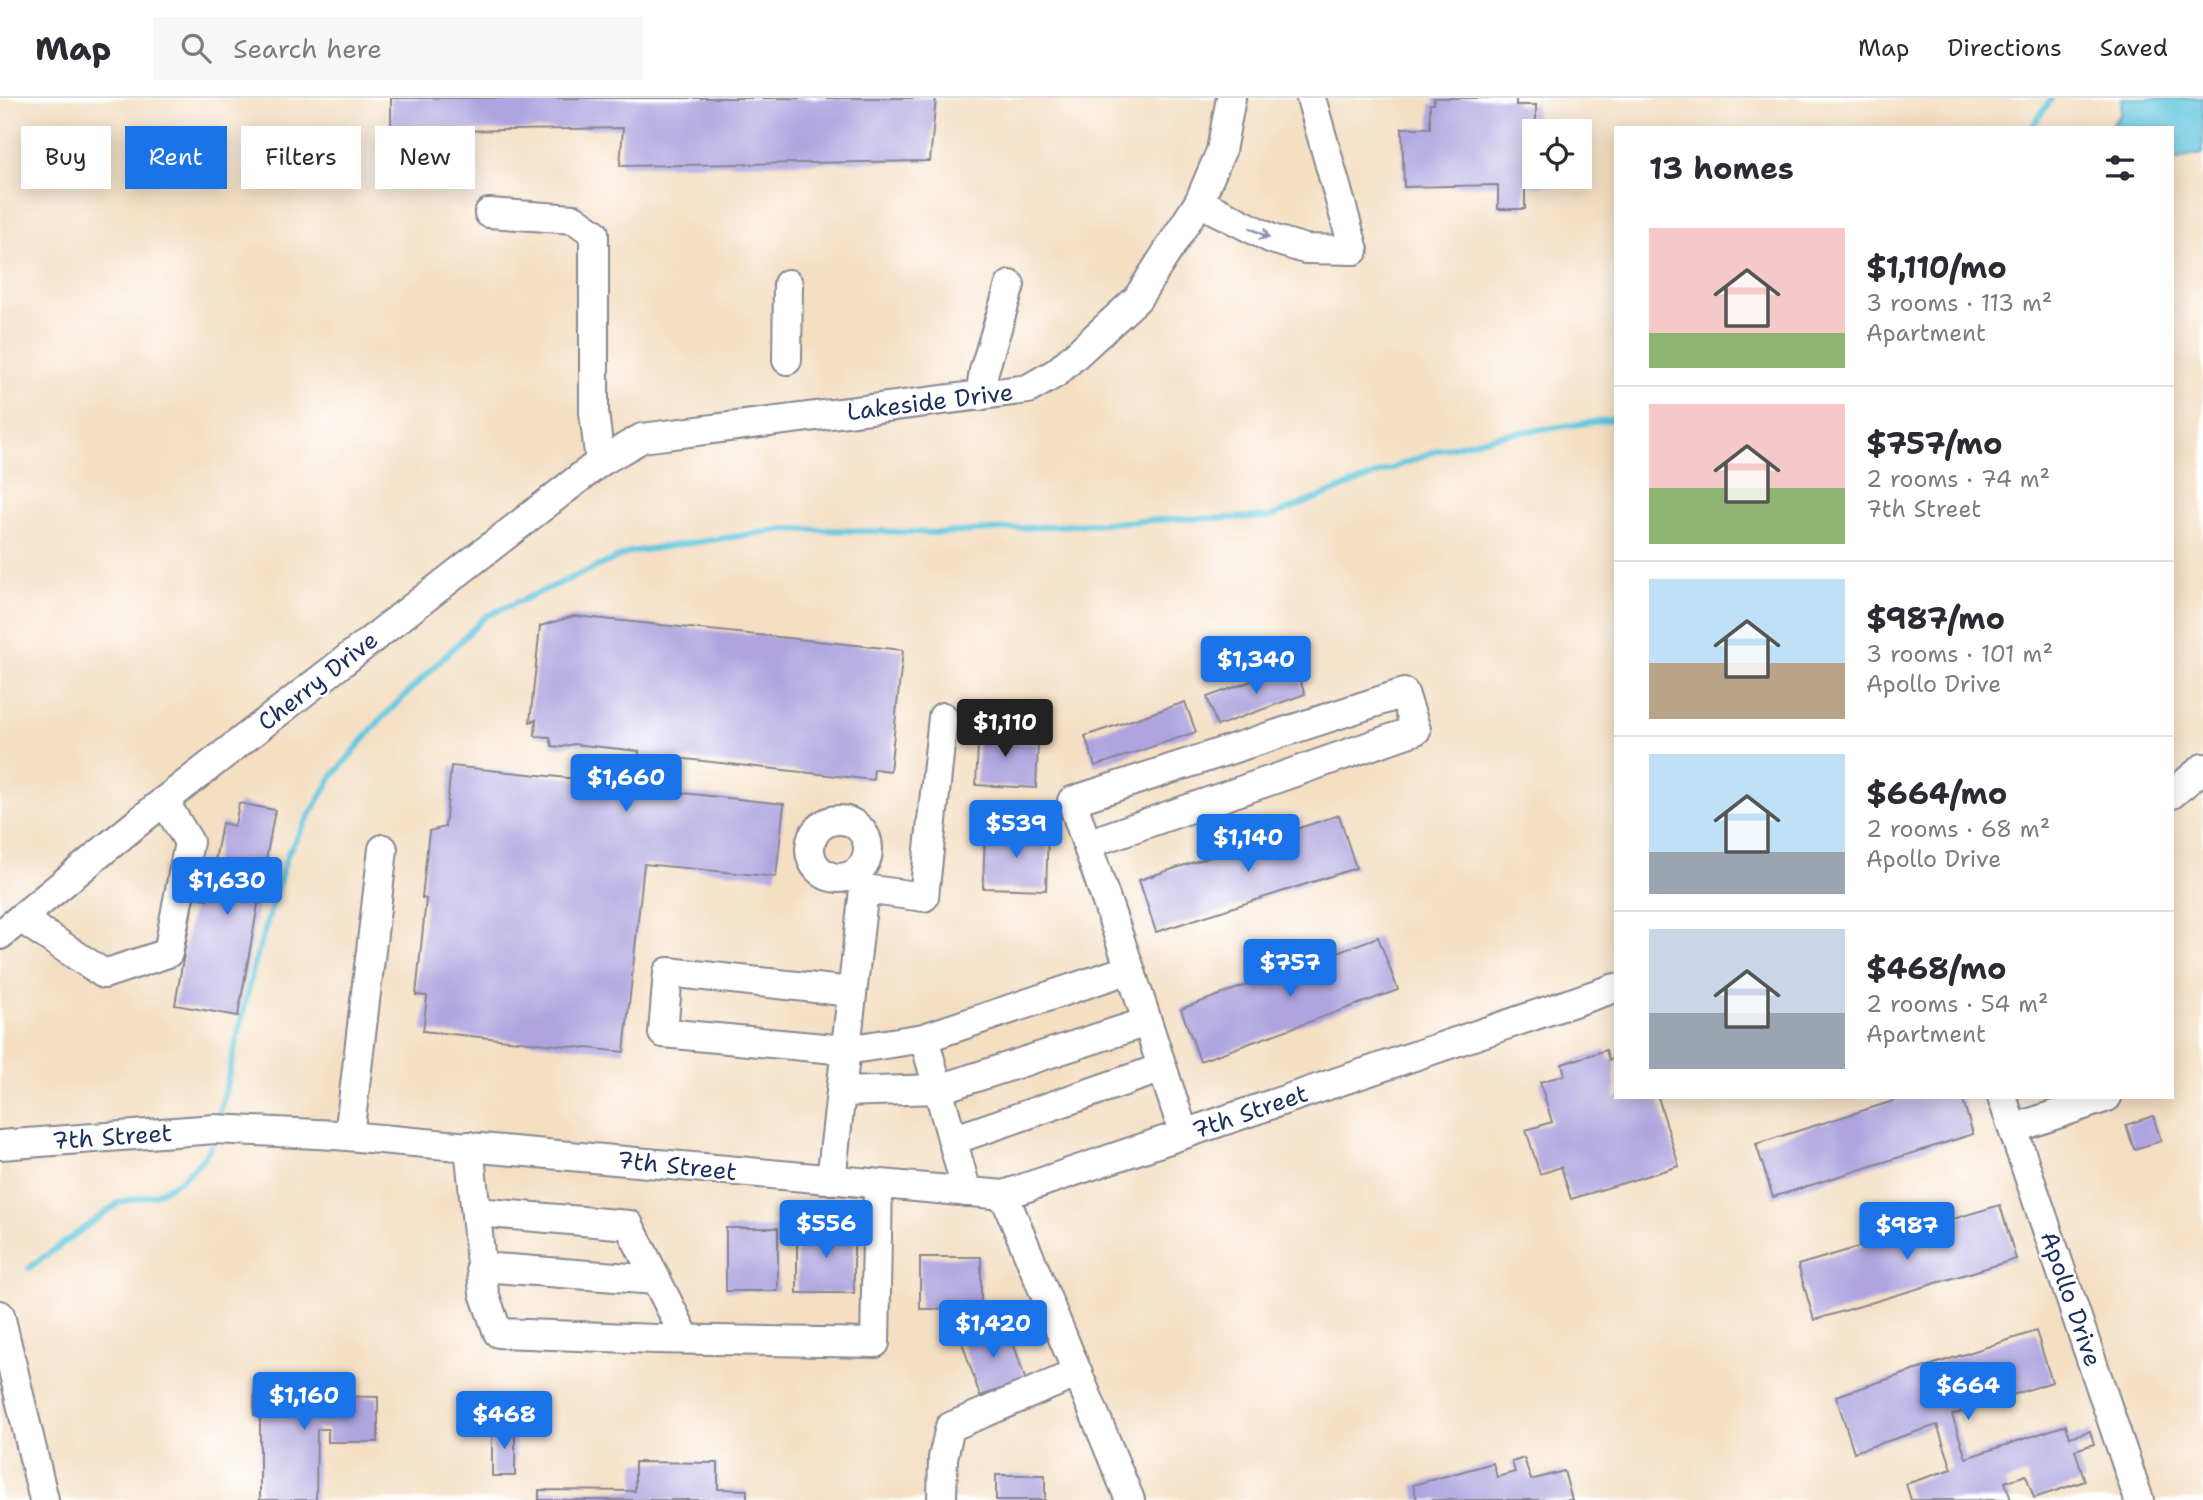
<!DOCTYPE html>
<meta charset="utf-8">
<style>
:root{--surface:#fff;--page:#f7f7f7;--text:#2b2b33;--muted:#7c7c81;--line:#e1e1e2;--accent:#1a73e8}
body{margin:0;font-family:"Shantell Sans",sans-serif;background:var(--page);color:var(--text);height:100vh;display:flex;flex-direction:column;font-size:26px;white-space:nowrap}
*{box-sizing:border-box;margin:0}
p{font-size:23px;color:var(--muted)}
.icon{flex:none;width:38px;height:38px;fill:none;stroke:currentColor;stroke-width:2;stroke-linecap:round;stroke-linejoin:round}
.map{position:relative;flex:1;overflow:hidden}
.details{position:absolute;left:1614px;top:28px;width:560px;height:973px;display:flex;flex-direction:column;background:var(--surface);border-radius:0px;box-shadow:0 4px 18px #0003}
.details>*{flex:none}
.hud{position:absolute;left:21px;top:28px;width:665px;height:63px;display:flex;gap:14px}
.tools{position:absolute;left:1522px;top:21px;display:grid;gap:14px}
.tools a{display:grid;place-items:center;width:70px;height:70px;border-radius:0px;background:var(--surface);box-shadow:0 4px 18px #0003;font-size:35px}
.price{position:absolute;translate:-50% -60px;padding:0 16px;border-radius:7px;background:var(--accent);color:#fff;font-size:23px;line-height:46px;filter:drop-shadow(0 2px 4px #0008)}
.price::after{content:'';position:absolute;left:50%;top:42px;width:21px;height:16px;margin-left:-10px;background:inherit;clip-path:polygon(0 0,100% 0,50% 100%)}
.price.selected{background:#222;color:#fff}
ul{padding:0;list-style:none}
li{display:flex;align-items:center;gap:21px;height:175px;padding:0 35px}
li+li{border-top:2px solid var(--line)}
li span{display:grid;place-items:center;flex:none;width:196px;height:140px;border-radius:0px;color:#555}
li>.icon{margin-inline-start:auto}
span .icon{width:84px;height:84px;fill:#fffc;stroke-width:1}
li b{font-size:30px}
h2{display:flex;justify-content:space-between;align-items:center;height:84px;padding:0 35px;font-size:30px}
.tag{padding:0 24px;border-radius:0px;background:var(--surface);box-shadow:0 4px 18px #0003;font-size:24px;line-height:63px}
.tag.selected{background:var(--accent);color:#fff}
header{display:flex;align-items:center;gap:42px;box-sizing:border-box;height:98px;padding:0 35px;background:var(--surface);border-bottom:2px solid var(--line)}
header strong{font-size:33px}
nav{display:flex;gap:38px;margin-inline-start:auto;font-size:24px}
.search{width:490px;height:63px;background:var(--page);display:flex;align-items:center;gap:18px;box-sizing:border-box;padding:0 24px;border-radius:0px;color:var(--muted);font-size:26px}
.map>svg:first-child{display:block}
.water{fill:#61c6de;stroke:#3e7a9e;stroke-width:2}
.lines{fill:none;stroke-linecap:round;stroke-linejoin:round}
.stream{stroke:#61c6de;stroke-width:6}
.building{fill:#afa4df}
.minor-casing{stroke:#888790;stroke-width:32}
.minor{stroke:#fff;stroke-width:28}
.oneway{stroke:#8d97ae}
.labels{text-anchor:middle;stroke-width:5;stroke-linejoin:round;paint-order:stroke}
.street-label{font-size:24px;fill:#1b2f5e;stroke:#fff}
</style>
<header>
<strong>Map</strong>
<div class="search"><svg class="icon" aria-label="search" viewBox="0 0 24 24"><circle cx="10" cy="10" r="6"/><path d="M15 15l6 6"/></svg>Search here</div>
<nav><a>Map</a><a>Directions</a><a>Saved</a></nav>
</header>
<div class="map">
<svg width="2203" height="1402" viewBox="0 0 2203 1402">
<rect width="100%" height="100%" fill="#fff"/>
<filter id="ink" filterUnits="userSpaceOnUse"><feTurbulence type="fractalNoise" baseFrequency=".0143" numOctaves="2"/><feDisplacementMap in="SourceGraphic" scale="14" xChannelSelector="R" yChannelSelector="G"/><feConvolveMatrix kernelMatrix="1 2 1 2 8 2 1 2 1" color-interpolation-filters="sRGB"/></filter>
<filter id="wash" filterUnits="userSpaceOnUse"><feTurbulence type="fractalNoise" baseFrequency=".00686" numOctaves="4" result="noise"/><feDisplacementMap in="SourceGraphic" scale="28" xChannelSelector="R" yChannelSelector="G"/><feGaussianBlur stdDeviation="1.57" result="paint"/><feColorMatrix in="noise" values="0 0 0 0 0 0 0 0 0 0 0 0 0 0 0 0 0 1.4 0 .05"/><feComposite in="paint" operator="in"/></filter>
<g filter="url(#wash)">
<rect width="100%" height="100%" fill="#f4dfc3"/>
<path class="water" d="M 2120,0 L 2203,0 L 2203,56 L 2172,62 L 2172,30 L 2109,30 L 2120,17 L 2122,1 Z"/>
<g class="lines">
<g class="stream">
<path d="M 2031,30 L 2052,0"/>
<path d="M 220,1015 L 253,871 L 288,755 L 332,679 L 381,621 L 486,518 L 630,454 L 786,431 L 940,435 L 1173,421 L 1269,419 L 1436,353 L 1501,337 L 1615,321"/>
<path d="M 29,1170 L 120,1104 L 154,1097 L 181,1082 L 203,1061 L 211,1048"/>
</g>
</g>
<g id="blocks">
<g class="building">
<path d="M 391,0 L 936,0 L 930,63 L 620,68 L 623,30 L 452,33 L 454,46 L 411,48 L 411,34 L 391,30 Z"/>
<path d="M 1434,0 L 1516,0 L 1516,7 L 1536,7 L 1536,31 L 1562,30 L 1562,33 L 1535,33 L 1535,79 L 1563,79 L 1563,87 L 1525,88 L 1525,111 L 1498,111 L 1498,87 L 1404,89 L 1402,30 L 1430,30 L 1430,6 L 1434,6 Z"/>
<path d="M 574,518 L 903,552 L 890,673 L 874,671 L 873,682 L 650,657 L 646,691 L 784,706 L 776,779 L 644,766 L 624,954 L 423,933 L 427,898 L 416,897 L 426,801 L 422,800 L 429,733 L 445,729 L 451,668 L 635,687 L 639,653 L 573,646 L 562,649 L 552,648 L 550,639 L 535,638 L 536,622 L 530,624 L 540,528 Z"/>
<path d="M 1294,568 L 1305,596 L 1217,628 L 1207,599 Z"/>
<path d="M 1185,604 L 1196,634 L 1095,668 L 1085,638 Z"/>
<path d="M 979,628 L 1017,630 L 1016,645 L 1038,646 L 1036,690 L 976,687 Z"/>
<path d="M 239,705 L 275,712 L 238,918 L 175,907 L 194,799 L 208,801 L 222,725 L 235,728 Z"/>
<path d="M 1339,717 L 1356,770 L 1156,834 L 1139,782 Z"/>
<path d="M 985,731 L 1048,733 L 1046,792 L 983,790 Z"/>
<path d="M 1378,839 L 1398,892 L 1200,963 L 1181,911 Z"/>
<path d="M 1606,952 L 1609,962 L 1615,960 L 1615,999 L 1658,999 L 1679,1068 L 1571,1101 L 1561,1069 L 1540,1076 L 1526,1032 L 1552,1024 L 1540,984 L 1565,977 L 1562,966 Z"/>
<path d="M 1906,999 L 1962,999 L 1973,1036 L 1773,1099 L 1756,1046 Z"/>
<path d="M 2153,1018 L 2161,1043 L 2134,1051 L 2126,1027 Z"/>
<path d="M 2000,1107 L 2016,1161 L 1814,1222 L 1798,1167 Z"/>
<rect x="726" y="1130" width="52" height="63"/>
<rect x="797" y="1130" width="57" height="65"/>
<rect x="920" y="1159" width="61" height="52"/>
<path d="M 1007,1226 L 1026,1283 L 980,1298 L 961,1241 Z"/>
<path d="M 2036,1233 L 2052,1284 L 1952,1317 L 1966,1360 L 2066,1327 L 2070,1339 L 2090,1333 L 2094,1346 L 2075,1352 L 2085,1383 L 2034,1400 L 2026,1377 L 2005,1384 L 2011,1402 L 1911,1402 L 1906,1386 L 1952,1371 L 1937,1327 L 1854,1354 L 1836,1298 Z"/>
<path d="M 255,1281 L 323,1281 L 323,1298 L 378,1299 L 378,1344 L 328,1344 L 328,1331 L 317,1331 L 316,1402 L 260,1402 L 260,1318 L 254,1317 Z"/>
<rect x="492" y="1328" width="23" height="50"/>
<path d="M 1524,1360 L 1531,1382 L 1564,1373 L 1572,1402 L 1417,1402 L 1413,1387 L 1493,1365 L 1497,1379 L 1515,1374 L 1512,1364 Z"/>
<path d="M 635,1364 L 718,1365 L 718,1391 L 747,1392 L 747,1402 L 539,1402 L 539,1392 L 635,1393 Z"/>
<rect x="996" y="1377" width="49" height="25"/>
</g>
</g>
</g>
<g filter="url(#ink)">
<use href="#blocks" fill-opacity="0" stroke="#888790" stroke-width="2"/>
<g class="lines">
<g class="minor-casing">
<g id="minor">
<path d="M 1199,104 L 1272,141 L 1305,151 L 1354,152 L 1311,0"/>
<path d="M 787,262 L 788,186"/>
<path d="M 980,298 L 984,273 L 1010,187"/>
<path d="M 600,364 L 642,340 L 1028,291 L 1056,275 L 1137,201 L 1199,104 L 1221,53 L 1231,0"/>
<path d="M 2172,696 L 2203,670"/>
<circle cx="839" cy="751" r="29"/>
<path d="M 1087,746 L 1416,632 L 1404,595 L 1072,703 L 1130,871"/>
<path d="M 22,821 L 104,876 L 168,855 L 189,744 L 164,703"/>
<path d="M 0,837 L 164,703 L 600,364 L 594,314 L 594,135 L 574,121 L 489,115"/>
<path d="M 852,894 L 668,874 L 663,935 L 846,952 L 924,940 L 1130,871 L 1184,1036"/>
<path d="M 924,940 L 967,1094"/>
<path d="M 841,994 L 939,991 L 1147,924"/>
<path d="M 2002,999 L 2139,1402"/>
<path d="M 2013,1031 L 2107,999"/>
<path d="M 349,1038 L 383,751"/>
<path d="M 953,1042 L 1162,970"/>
<path d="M 0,1047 L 215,1031 L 336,1037 L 1004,1097 L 1615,890"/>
<path d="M 469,1048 L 484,1195 L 498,1235 L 656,1241 L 875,1245 L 878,1086"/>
<path d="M 831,1082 L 864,791 L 924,799 L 943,619"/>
<path d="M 1004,1097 L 1130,1402"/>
<path d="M 476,1114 L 629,1127 L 686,1241"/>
<path d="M 481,1169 L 656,1182"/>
<path d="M 0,1217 L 44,1402"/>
<path d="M 942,1402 L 943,1360 L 950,1329 L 1078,1275"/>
</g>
</g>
<use href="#minor" class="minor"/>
</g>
<defs><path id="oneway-shaft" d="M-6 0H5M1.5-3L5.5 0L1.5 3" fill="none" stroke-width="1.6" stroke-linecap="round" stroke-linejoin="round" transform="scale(1.75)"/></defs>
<use class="oneway" href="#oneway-shaft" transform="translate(1260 135) rotate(27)"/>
</g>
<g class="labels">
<g class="street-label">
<text transform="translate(930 304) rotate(-7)" y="8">Lakeside Drive</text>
<text transform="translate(318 583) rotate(-38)" y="8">Cherry Drive</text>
<text transform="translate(1250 1014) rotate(-19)" y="8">7th Street</text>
<text transform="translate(112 1039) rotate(-4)" y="8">7th Street</text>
<text transform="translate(677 1068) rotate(6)" y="8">7th Street</text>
<text transform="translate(2071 1201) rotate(71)" y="8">Apollo Drive</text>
</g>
</g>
</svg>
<div class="tools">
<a><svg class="icon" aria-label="locate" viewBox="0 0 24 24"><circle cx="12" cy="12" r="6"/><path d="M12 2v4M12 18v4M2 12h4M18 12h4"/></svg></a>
</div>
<b class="price" style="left:1256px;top:598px">$1,340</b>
<b class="price selected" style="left:1005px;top:661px">$1,110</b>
<b class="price" style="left:626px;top:716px">$1,660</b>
<b class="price" style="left:1016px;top:762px">$539</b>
<b class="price" style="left:1248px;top:776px">$1,140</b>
<b class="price" style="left:227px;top:819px">$1,630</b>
<b class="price" style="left:1290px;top:901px">$757</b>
<b class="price" style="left:826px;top:1162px">$556</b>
<b class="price" style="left:1907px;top:1164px">$987</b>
<b class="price" style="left:993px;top:1262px">$1,420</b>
<b class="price" style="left:1968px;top:1324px">$664</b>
<b class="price" style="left:304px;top:1334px">$1,160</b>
<b class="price" style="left:504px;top:1353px">$468</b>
<div class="hud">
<a class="tag">Buy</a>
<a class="tag selected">Rent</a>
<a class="tag">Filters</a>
<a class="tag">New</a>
</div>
<section class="details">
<h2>13 homes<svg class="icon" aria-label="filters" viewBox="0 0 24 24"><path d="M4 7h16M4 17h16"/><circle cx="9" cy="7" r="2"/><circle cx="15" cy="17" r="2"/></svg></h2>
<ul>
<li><span style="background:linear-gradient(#f6c9c9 75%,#8fb573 0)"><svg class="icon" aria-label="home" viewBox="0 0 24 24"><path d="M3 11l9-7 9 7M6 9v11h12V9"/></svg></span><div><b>$1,110/mo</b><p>3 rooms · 113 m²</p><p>Apartment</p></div></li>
<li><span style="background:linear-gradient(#f6c9c9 60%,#8fb573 0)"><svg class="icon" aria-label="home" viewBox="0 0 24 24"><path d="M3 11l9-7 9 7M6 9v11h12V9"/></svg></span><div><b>$757/mo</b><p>2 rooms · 74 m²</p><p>7th Street</p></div></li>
<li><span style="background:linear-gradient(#bfe0f5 60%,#b9a48a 0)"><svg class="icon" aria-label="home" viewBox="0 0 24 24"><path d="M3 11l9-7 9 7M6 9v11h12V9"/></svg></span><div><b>$987/mo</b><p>3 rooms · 101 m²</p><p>Apollo Drive</p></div></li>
<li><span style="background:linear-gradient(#bfe0f5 70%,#9aa5b1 0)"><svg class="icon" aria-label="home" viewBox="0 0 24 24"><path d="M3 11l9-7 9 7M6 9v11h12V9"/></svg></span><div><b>$664/mo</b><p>2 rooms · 68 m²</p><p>Apollo Drive</p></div></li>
<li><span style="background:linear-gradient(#c9d6e8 60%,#9aa5b1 0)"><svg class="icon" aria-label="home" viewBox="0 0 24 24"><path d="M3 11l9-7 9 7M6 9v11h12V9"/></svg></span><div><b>$468/mo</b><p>2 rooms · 54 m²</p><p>Apartment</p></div></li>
</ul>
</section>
</div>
